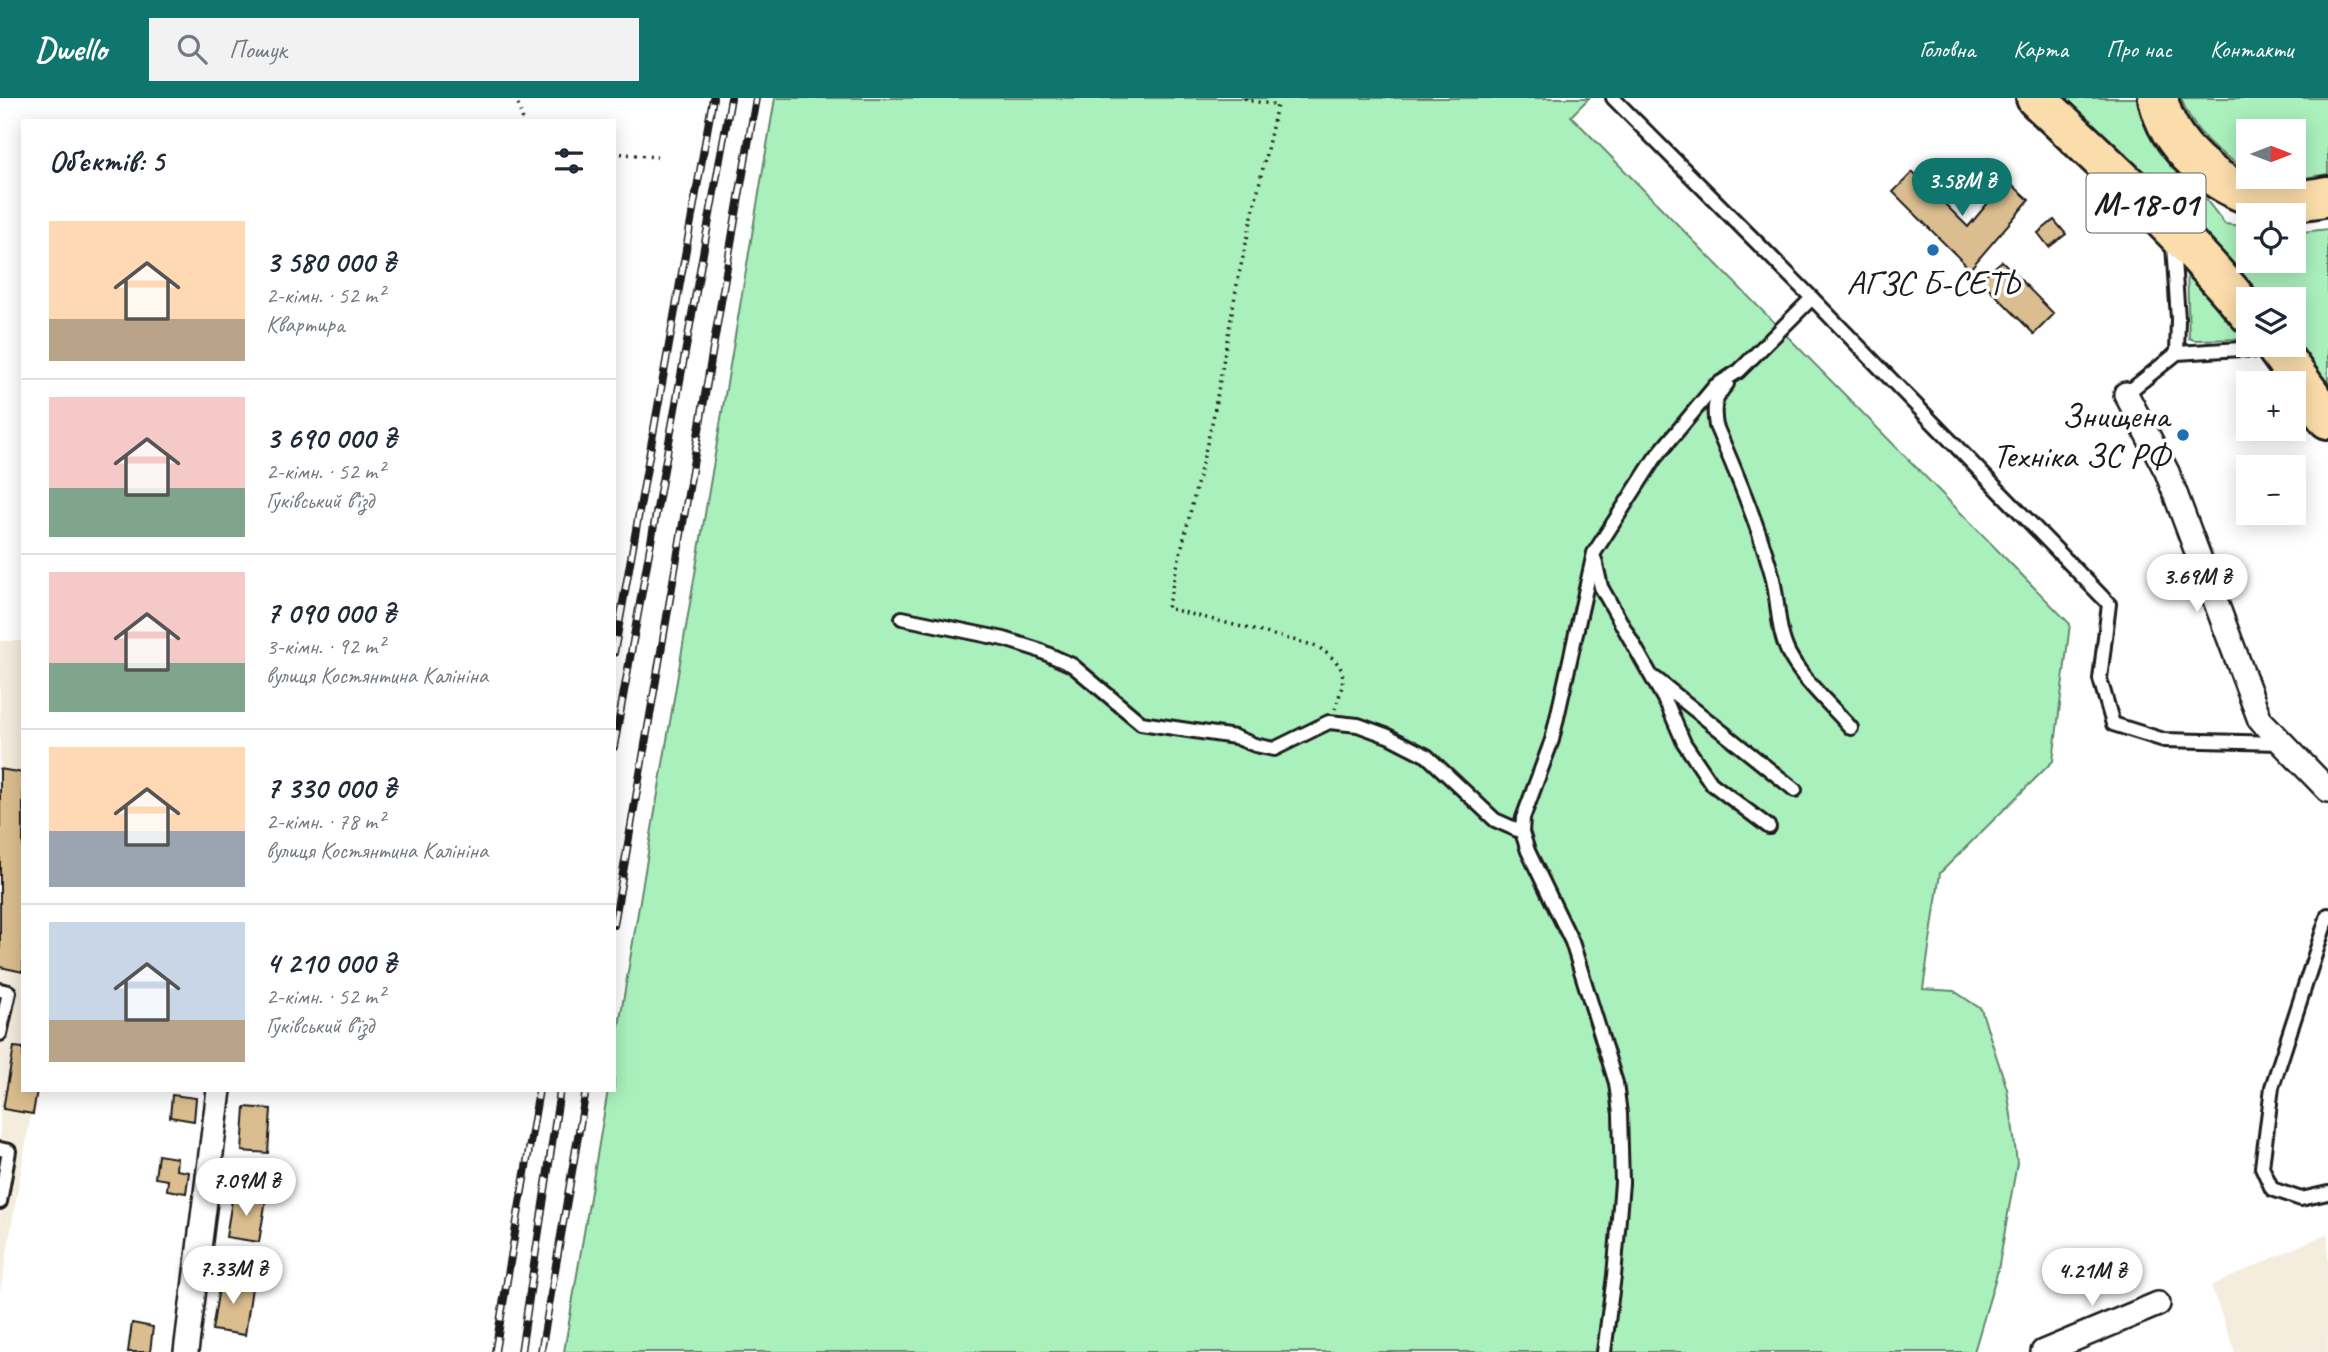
<!DOCTYPE html>
<html lang="uk">
<meta charset="utf-8">
<style>
:root{--surface:#fff;--page:#f2f2f3;--text:#1f2937;--muted:#747a83;--line:#e0e1e3;--accent:#0f766e}
body{margin:0;font-family:Caveat,sans-serif;background:var(--page);color:var(--text);height:100vh;display:flex;flex-direction:column;font-size:26px;white-space:nowrap}
*{box-sizing:border-box;margin:0}
p{font-size:23px;color:var(--muted)}
.icon{flex:none;width:38px;height:38px;fill:none;stroke:currentColor;stroke-width:2;stroke-linecap:round;stroke-linejoin:round}
.map{position:relative;flex:1;overflow:hidden}
.sheet{position:absolute;left:21px;top:21px;width:595px;height:973px;display:flex;flex-direction:column;background:var(--surface);border-radius:0px;box-shadow:0 4px 18px #0003}
.sheet>*{flex:none}
.needle{width:46px;rotate:90deg}
.fabs{position:absolute;left:2236px;top:21px;display:grid;gap:14px}
.fabs a{display:grid;place-items:center;width:70px;height:70px;border-radius:0px;background:var(--surface);box-shadow:0 4px 18px #0003;font-size:35px}
.price{position:absolute;translate:-50% -60px;padding:0 16px;border-radius:24px;background:#fff;color:#222;font-size:23px;line-height:46px;filter:drop-shadow(0 2px 4px #0008)}
.price::after{content:'';position:absolute;left:50%;top:42px;width:21px;height:16px;margin-left:-10px;background:inherit;clip-path:polygon(0 0,100% 0,50% 100%)}
.price.on{background:var(--accent);color:#fff}
ul{padding:0;list-style:none}
li{display:flex;align-items:center;gap:21px;height:175px;padding:0 28px}
li+li{border-top:2px solid var(--line)}
li span{display:grid;place-items:center;flex:none;width:196px;height:140px;border-radius:0px;color:#555}
li>.icon{margin-inline-start:auto}
span .icon{width:84px;height:84px;fill:#fffc;stroke-width:1}
li b{font-size:30px}
h2{display:flex;justify-content:space-between;align-items:center;height:84px;padding:0 28px;font-size:30px}
header{display:flex;align-items:center;gap:42px;box-sizing:border-box;height:98px;padding:0 35px;background:var(--accent);color:#fff}
header strong{font-size:33px}
nav{display:flex;gap:38px;margin-inline-start:auto;font-size:24px}
.search{width:490px;height:63px;background:var(--page);display:flex;align-items:center;gap:18px;box-sizing:border-box;padding:0 24px;border-radius:0px;color:var(--muted);font-size:26px}
.map>svg:first-child{display:block}
.built{fill:#f4ecdd}
.green{fill:#aaf0bd;stroke:#63866c;stroke-width:2}
.building{fill:#dbbe8f;stroke:#1c1c1c;stroke-width:2}
.lines{fill:none;stroke-linecap:round;stroke-linejoin:round}
.lane-casing{stroke:#1c1c1c;stroke-width:18}
.street-casing{stroke:#1c1c1c;stroke-width:28}
.highway-casing{stroke:#1c1c1c;stroke-width:44}
.path{stroke:#1c1c1c;stroke-width:3.5;stroke-dasharray:2 5;stroke-linecap:butt}
.lane{stroke:#fff;stroke-width:12}
.street{stroke:#fff;stroke-width:23}
.highway{stroke:#fbddab;stroke-width:38}
.rail-casing{stroke:#1c1c1c;stroke-width:8}
.rail{stroke:#fff;stroke-width:5;stroke-dasharray:16;stroke-linecap:butt}
.poi-dot{fill:#1f6fb2;stroke:#fff;stroke-width:2.5}
.labels{text-anchor:middle;stroke-width:7;stroke-linejoin:round;paint-order:stroke}
.shield{fill:#fff;stroke:#606060;stroke-width:2}
.shield-label{font-size:33px;font-weight:bold;fill:#1c1c1c}
.poi-label{font-size:35px;fill:#1c1c1c;stroke:#fff}
</style>
<header>
<strong>Dwello</strong>
<div class="search"><svg class="icon" aria-label="search" viewBox="0 0 24 24"><circle cx="10" cy="10" r="6"/><path d="M15 15l6 6"/></svg>Пошук</div>
<nav><a>Головна</a><a>Карта</a><a>Про нас</a><a>Контакти</a></nav>
</header>
<div class="map">
<svg width="2328" height="1254" viewBox="0 0 2328 1254">
<rect width="100%" height="100%" fill="#fff"/>
<filter id="ink" filterUnits="userSpaceOnUse"><feTurbulence type="fractalNoise" baseFrequency=".0143" numOctaves="2"/><feDisplacementMap in="SourceGraphic" scale="14" xChannelSelector="R" yChannelSelector="G"/><feConvolveMatrix kernelMatrix="1 2 1 2 8 2 1 2 1" color-interpolation-filters="sRGB"/></filter>
<g filter="url(#ink)">
<g class="built">
<path d="M 0,543 L 23,543 L 23,992 L 35,992 L 0,1195 Z"/>
<path d="M 2328,1135 L 2328,1254 L 2235,1254 L 2211,1188 Z"/>
</g>
<g class="green">
<path d="M 775,0 L 1589,0 L 1571,18 L 2070,526 L 2053,663 L 1940,775 L 1923,891 L 1954,893 L 1981,911 L 2007,991 L 2012,1024 L 2017,1065 L 1998,1172 L 1974,1254 L 564,1254 L 608,992 L 614,992 L 614,957 Z"/>
<path d="M 2034,0 L 2145,0 L 2155,36 L 2225,126 L 2249,129 L 2249,163 L 2294,163 L 2294,135 L 2328,131 L 2328,290 L 2294,243 L 2294,201 L 2260,201 Z"/>
<path d="M 2181,0 L 2328,0 L 2328,76 L 2304,80 L 2277,79 L 2294,79 L 2294,33 L 2249,33 L 2249,71 C 2218,58 2192,32 2181,0 Z"/>
<path d="M 2187,170 L 2247,241 L 2194,242 L 2189,240 Z"/>
</g>
<g class="building">
<path d="M 1913,74 L 1968,129 L 2007,82 L 2029,102 L 1970,171 L 1893,94 Z"/>
<path d="M 2054,122 L 2066,136 L 2049,149 L 2038,135 Z"/>
<path d="M 2002,163 L 2054,216 L 2034,236 L 1980,181 Z"/>
<path d="M 0,671 L 23,675 L 23,874 L 0,869 Z"/>
<path d="M 14,949 L 23,950 L 23,992 L 37,992 L 33,1016 L 3,1011 Z"/>
<path d="M 172,997 L 196,1000 L 194,1023 L 170,1019 Z"/>
<path d="M 245,1009 L 271,1011 L 268,1055 L 242,1053 Z"/>
<path d="M 158,1057 L 177,1060 L 176,1072 L 189,1074 L 186,1095 L 167,1092 L 168,1082 L 155,1080 Z"/>
<path d="M 233,1096 L 266,1101 L 259,1144 L 226,1139 Z"/>
<path d="M 221,1178 L 253,1183 L 245,1237 L 212,1232 Z"/>
<path d="M 132,1225 L 153,1229 L 150,1254 L 128,1254 Z"/>
</g>
<g class="lines">
<g class="lane-casing">
<g id="lane">
<path d="M 1613,0 L 1812,200 L 2109,506 L 2100,581 L 2113,626 L 2164,642 L 2280,645"/>
<path d="M 2173,147 L 2178,221 L 2177,255"/>
<path d="M 1727,286 C 1714,300 1713,310 1716,328 C 1737,376 1757,424 1771,473 C 1779,500 1776,531 1789,556 C 1804,584 1831,607 1851,630"/>
<path d="M 2126,296 L 2177,255 L 2241,251 L 2273,254"/>
<path d="M 1595,462 L 1601,489 L 1668,608 L 1684,645 L 1711,685 L 1769,729"/>
<path d="M 902,520 L 1004,541 L 1036,551 L 1072,567 L 1141,625 L 1235,639 L 1255,647 L 1274,651 L 1329,624 L 1358,627 L 1388,638 L 1427,658 L 1495,722 L 1522,734"/>
<path d="M 1656,581 L 1795,692"/>
<path d="M 2328,817 L 2272,989 L 2262,1069 L 2272,1091 L 2301,1101 L 2328,1095"/>
<path d="M 0,892 L 9,894 L 0,936"/>
<path d="M 0,1051 L 9,1053 L 0,1104"/>
<path d="M 1604,1254 L 1614,1178 L 1622,1085 L 1620,1016 L 1616,985 L 1572,844 L 1528,753 L 1522,734 L 1523,720 L 1552,642 L 1594,455 L 1655,360 L 1715,288 L 1739,273 L 1812,200"/>
</g>
</g>
<g class="street-casing">
<g id="street">
<path d="M 2126,296 L 2167,374 L 2260,622 L 2328,692"/>
<path d="M 186,1254 L 219,992"/>
<path d="M 2043,1254 L 2158,1206"/>
</g>
</g>
<g class="highway-casing">
<g id="highway">
<path d="M 2036,0 C 2109,70 2185,137 2249,216"/>
<path d="M 2158,0 C 2168,49 2216,89 2263,101 C 2285,106 2307,102 2328,98"/>
<path d="M 2274,247 L 2328,321"/>
</g>
</g>
<g class="path">
<path d="M 516,0 L 523,23"/>
<path d="M 1245,0 L 1246,2 L 1277,7 L 1238,181 L 1213,321 L 1167,510 L 1317,548 C 1348,570 1347,576 1335,611"/>
<path d="M 614,55 L 657,59"/>
</g>
<use href="#lane" class="lane"/>
<use href="#street" class="street"/>
<use href="#highway" class="highway"/>
<g class="rail-casing">
<g id="rail">
<path d="M 614,555 L 713,0"/>
<path d="M 614,649 L 731,0"/>
<path d="M 614,827 L 756,0"/>
<path d="M 495,1254 L 539,992"/>
<path d="M 521,1254 L 560,992"/>
<path d="M 541,1254 L 586,992"/>
</g>
</g>
<use href="#rail" class="rail"/>
</g>
</g>
<g class="poi-dot">
<circle cx="1933" cy="152" r="7"/>
<circle cx="2183" cy="337" r="7"/>
</g>
<g class="labels">
<rect class="shield" x="2086.5" y="75.5" width="119" height="59" rx="5"/>
<g class="shield-label">
<text x="2146" y="117">М-18-01</text>
</g>
<g class="poi-label">
<text x="1933" y="196">АГЗС Б-СЕТЬ</text>
<text x="2169" y="329" text-anchor="end">Знищена<tspan x="2169" dy="40">Техніка ЗС РФ</tspan></text>
</g>
</g>
</svg>
<div class="fabs">
<a><svg class="needle" viewBox="-14 -14 28 28"><path d="M0-13l5 13h-10z" fill="#e53935"/><path d="M0 13l5-13h-10z" fill="#747a83"/></svg></a>
<a><svg class="icon" aria-label="locate" viewBox="0 0 24 24"><circle cx="12" cy="12" r="6"/><path d="M12 2v4M12 18v4M2 12h4M18 12h4"/></svg></a>
<a><svg class="icon" aria-label="layers" viewBox="0 0 24 24"><path d="M12 4l9 5-9 5-9-5zM3 14l9 5 9-5"/></svg></a>
<a>+</a>
<a>−</a>
</div>
<b class="price on" style="left:1962px;top:120px">3.58M ₴</b>
<b class="price" style="left:2197px;top:516px">3.69M ₴</b>
<b class="price" style="left:246px;top:1120px">7.09M ₴</b>
<b class="price" style="left:233px;top:1208px">7.33M ₴</b>
<b class="price" style="left:2092px;top:1210px">4.21M ₴</b>
<section class="sheet">
<h2>Об’єктів: 5<svg class="icon" aria-label="filters" viewBox="0 0 24 24"><path d="M4 7h16M4 17h16"/><circle cx="9" cy="7" r="2"/><circle cx="15" cy="17" r="2"/></svg></h2>
<ul>
<li><span style="background:linear-gradient(#ffd9b3 70%,#b9a48a 0)"><svg class="icon" aria-label="home" viewBox="0 0 24 24"><path d="M3 11l9-7 9 7M6 9v11h12V9"/></svg></span><div><b>3 580 000 ₴</b><p>2-кімн. · 52 m²</p><p>Квартира</p></div></li>
<li><span style="background:linear-gradient(#f6c9c9 65%,#7fa58c 0)"><svg class="icon" aria-label="home" viewBox="0 0 24 24"><path d="M3 11l9-7 9 7M6 9v11h12V9"/></svg></span><div><b>3 690 000 ₴</b><p>2-кімн. · 52 m²</p><p>Гуківський в’їзд</p></div></li>
<li><span style="background:linear-gradient(#f6c9c9 65%,#7fa58c 0)"><svg class="icon" aria-label="home" viewBox="0 0 24 24"><path d="M3 11l9-7 9 7M6 9v11h12V9"/></svg></span><div><b>7 090 000 ₴</b><p>3-кімн. · 92 m²</p><p>вулиця Костянтина Калініна</p></div></li>
<li><span style="background:linear-gradient(#ffd9b3 60%,#9aa5b1 0)"><svg class="icon" aria-label="home" viewBox="0 0 24 24"><path d="M3 11l9-7 9 7M6 9v11h12V9"/></svg></span><div><b>7 330 000 ₴</b><p>2-кімн. · 78 m²</p><p>вулиця Костянтина Калініна</p></div></li>
<li><span style="background:linear-gradient(#c9d6e8 70%,#b9a48a 0)"><svg class="icon" aria-label="home" viewBox="0 0 24 24"><path d="M3 11l9-7 9 7M6 9v11h12V9"/></svg></span><div><b>4 210 000 ₴</b><p>2-кімн. · 52 m²</p><p>Гуківський в’їзд</p></div></li>
</ul>
</section>
</div>
